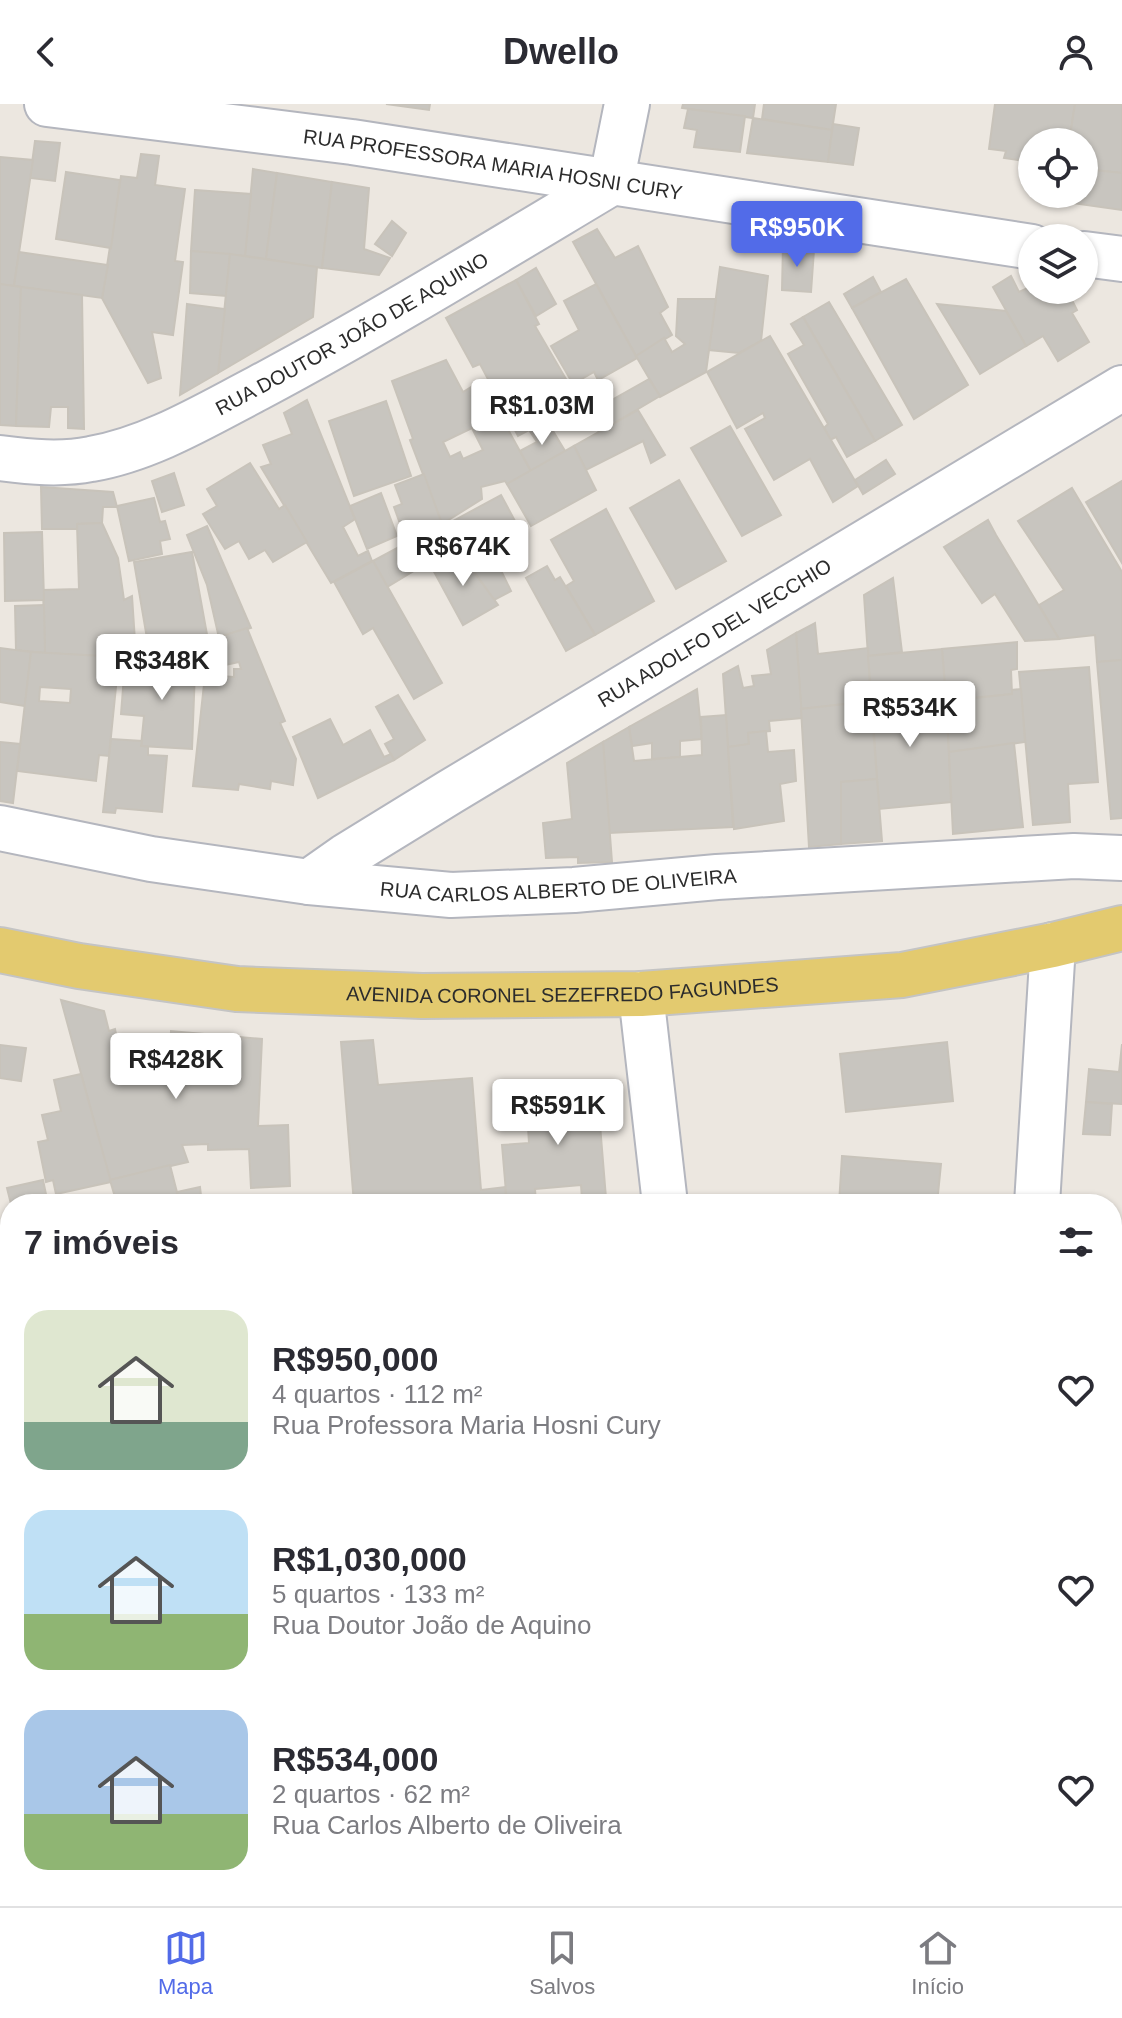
<!DOCTYPE html>
<html lang="pt">
<meta charset="utf-8">
<style>
:root{--surface:#fff;--page:#f7f7f7;--text:#2b2b33;--muted:#7c7c81;--line:#e1e1e2;--accent:#526be8}
body{margin:0;font-family:Arial,sans-serif;background:var(--page);color:var(--text);height:100vh;display:flex;flex-direction:column;font-size:30px;white-space:nowrap}
*{box-sizing:border-box;margin:0}
p{font-size:26px;color:var(--muted)}
.icon{flex:none;width:44px;height:44px;fill:none;stroke:currentColor;stroke-width:2;stroke-linecap:round;stroke-linejoin:round}
.map{position:relative;flex:1;overflow:hidden}
.details{position:absolute;left:0px;top:1090px;width:1122px;height:712px;display:flex;flex-direction:column;background:var(--surface);border-radius:32px 32px 0 0;box-shadow:0 2px 6px #0004}
.details>*{flex:none}
.tools{position:absolute;left:1018px;top:24px;display:grid;gap:16px}
.tools a{display:grid;place-items:center;width:80px;height:80px;border-radius:50%;background:var(--surface);box-shadow:0 2px 6px #0004;font-size:40px}
.price{position:absolute;translate:-50% -68px;padding:0 18px;border-radius:8px;background:#fff;color:#222;font-size:26px;line-height:52px;filter:drop-shadow(0 2px 4px #0008)}
.price::after{content:'';position:absolute;left:50%;top:48px;width:24px;height:18px;margin-left:-12px;background:inherit;clip-path:polygon(0 0,100% 0,50% 100%)}
.price.active{background:var(--accent);color:#fff}
ul{padding:0;list-style:none}
li{display:flex;align-items:center;gap:24px;height:200px;padding:0 24px}
li span{display:grid;place-items:center;flex:none;width:224px;height:160px;border-radius:24px;color:#555}
li>.icon{margin-inline-start:auto}
span .icon{width:96px;height:96px;fill:#fffc;stroke-width:1}
li b{font-size:34px}
h2{display:flex;justify-content:space-between;align-items:center;height:96px;padding:0 24px;font-size:34px}
header{display:flex;justify-content:space-between;align-items:center;height:104px;padding:0 24px;background:var(--surface);font-size:36px;font-weight:800}
.dock{display:flex;justify-content:space-around;align-items:center;height:112px;border-top:2px solid var(--line);background:var(--surface);font-size:22px;color:var(--muted)}
.dock a{display:grid;justify-items:center;gap:4px}
.dock .active{color:var(--accent)}
.map>svg:first-child{display:block}
.green{fill:#b5dda3}
.building{fill:#c8c5bf;stroke:#c8c3ba;stroke-width:2;fill-rule:evenodd}
.lines{fill:none;stroke-linecap:round;stroke-linejoin:round}
.minor-casing{stroke:#b4b6be;stroke-width:48}
.major-casing{stroke:#c4c4c4;stroke-width:48}
.minor{stroke:#fff;stroke-width:44}
.major{stroke:#e3ca6f;stroke-width:44}
.labels{text-anchor:middle;stroke-width:8;stroke-linejoin:round;paint-order:stroke}
.street-label{font-size:20px;fill:#2c2c2c;stroke:#fff}
</style>
<header><svg class="icon" aria-label="back" viewBox="0 0 24 24"><path d="M15 5l-7 7 7 7"/></svg>Dwello<svg class="icon" aria-label="person" viewBox="0 0 24 24"><circle cx="12" cy="8" r="4"/><path d="M4 21q1-7 8-7t8 7"/></svg></header>
<div class="map">
<svg width="1122" height="1802" viewBox="0 0 1122 1802">
<rect width="100%" height="100%" fill="#ece7e0"/>
<path class="green" d="M 10,1207 L 10,1792 L 52,1792 L 50,1802 L 0,1802 L 0,1208 Z"/>
<g class="building">
<path d="M 386,0 L 430,0 L 429,6 Z"/>
<path d="M 683,0 L 755,0 L 753,14 L 682,4 Z"/>
<path d="M 764,0 L 836,0 L 832,26 L 762,15 Z"/>
<path d="M 995,0 L 1075,0 L 1069,38 L 1032,38 L 1032,58 L 1004,54 L 1006,47 L 989,45 Z"/>
<path d="M 1075,0 L 1122,0 L 1122,69 L 1084,65 L 1084,38 L 1069,38 Z"/>
<path d="M 688,5 L 745,12 L 740,48 L 694,43 L 697,26 L 684,24 Z"/>
<path d="M 753,14 L 832,26 L 828,58 L 747,49 Z"/>
<path d="M 833,20 L 859,24 L 853,61 L 828,58 Z"/>
<path d="M 35,37 L 60,39 L 55,77 L 30,74 Z"/>
<path d="M 141,50 L 159,52 L 155,81 L 185,85 L 175,157 L 183,158 L 173,231 L 152,228 L 161,274 L 148,279 L 102,194 L 121,72 L 137,74 Z"/>
<path d="M 0,53 L 33,56 L 14,182 L 0,180 Z"/>
<path d="M 253,65 L 277,69 L 266,155 L 245,152 Z"/>
<path d="M 1084,65 L 1122,69 L 1122,106 L 1058,97 L 1060,90 L 1084,90 Z"/>
<path d="M 66,68 L 120,76 L 111,144 L 56,135 Z"/>
<path d="M 277,69 L 332,78 L 322,164 L 266,155 Z"/>
<path d="M 332,78 L 369,84 L 364,145 L 390,154 L 379,171 L 322,164 Z"/>
<path d="M 195,86 L 251,90 L 245,152 L 191,147 Z"/>
<path d="M 392,117 L 406,129 L 392,152 L 375,140 Z"/>
<path d="M 597,125 L 615,154 L 638,142 L 668,203 L 660,209 L 672,231 L 636,252 L 573,138 Z"/>
<path d="M 783,141 L 814,146 L 811,188 L 782,186 Z"/>
<path d="M 191,147 L 230,150 L 226,192 L 190,189 Z"/>
<path d="M 19,148 L 108,161 L 102,194 L 14,182 Z"/>
<path d="M 230,150 L 317,163 L 313,213 L 218,269 Z"/>
<path d="M 720,163 L 768,172 L 761,237 L 739,249 L 709,246 Z"/>
<path d="M 536,164 L 556,200 L 536,212 L 516,176 Z"/>
<path d="M 1011,172 L 1019,188 L 1032,182 L 1032,186 L 1067,186 L 1077,206 L 1072,209 L 1089,238 L 1058,257 L 1043,232 L 1026,242 L 993,183 Z"/>
<path d="M 873,173 L 881,188 L 852,204 L 844,190 Z"/>
<path d="M 906,175 L 968,281 L 914,315 L 852,204 Z"/>
<path d="M 516,176 L 539,220 L 535,222 L 580,299 L 518,332 L 480,260 L 473,263 L 446,214 Z"/>
<path d="M 0,180 L 21,183 L 16,322 L 0,321 Z"/>
<path d="M 596,180 L 637,254 L 598,276 L 594,268 L 573,280 L 551,242 L 579,226 L 564,197 Z"/>
<path d="M 21,183 L 82,191 L 84,325 L 68,324 L 68,303 L 51,303 L 49,323 L 16,322 Z"/>
<path d="M 678,195 L 716,195 L 706,268 L 660,293 L 636,252 L 664,234 L 672,248 L 685,240 L 676,232 Z"/>
<path d="M 829,198 L 902,321 L 875,337 L 803,213 Z"/>
<path d="M 187,200 L 225,205 L 218,269 L 180,291 Z"/>
<path d="M 937,200 L 1006,207 L 1026,242 L 980,270 Z"/>
<path d="M 803,213 L 875,337 L 847,353 L 836,333 L 830,336 L 824,324 L 828,320 L 788,250 L 804,241 L 791,220 Z"/>
<path d="M 770,232 L 858,382 L 833,398 L 810,355 L 774,376 L 745,325 L 765,314 L 763,309 L 737,324 L 707,268 Z"/>
<path d="M 446,256 L 463,288 L 481,277 L 531,367 L 507,380 L 505,377 L 481,383 L 482,395 L 442,420 L 410,336 L 413,335 L 392,277 ZM 472,324 L 483,346 L 463,355 L 460,348 L 450,353 L 443,338 Z"/>
<path d="M 649,275 L 660,292 L 599,328 L 589,309 Z"/>
<path d="M 307,296 L 355,415 L 343,423 L 358,452 L 368,447 L 372,457 L 331,479 L 261,363 L 271,360 L 263,341 L 292,330 L 284,309 Z"/>
<path d="M 386,297 L 411,372 L 354,392 L 329,317 Z"/>
<path d="M 638,306 L 665,351 L 651,359 L 643,337 L 586,366 L 574,342 Z"/>
<path d="M 547,317 L 565,347 L 531,367 L 520,347 L 537,338 L 529,326 Z"/>
<path d="M 730,322 L 781,411 L 742,432 L 691,344 Z"/>
<path d="M 574,342 L 596,386 L 531,422 L 507,380 Z"/>
<path d="M 886,356 L 895,370 L 863,390 L 855,376 Z"/>
<path d="M 250,359 L 279,405 L 285,401 L 307,438 L 273,458 L 265,446 L 249,455 L 239,437 L 225,445 L 203,410 L 217,402 L 207,385 Z"/>
<path d="M 174,369 L 184,401 L 162,408 L 152,377 Z"/>
<path d="M 424,370 L 442,420 L 407,439 L 394,403 L 402,400 L 395,381 Z"/>
<path d="M 679,376 L 726,457 L 676,485 L 630,404 Z"/>
<path d="M 1122,377 L 1122,459 L 1086,398 Z"/>
<path d="M 41,383 L 113,388 L 117,403 L 103,403 L 102,419 L 77,420 L 77,425 L 42,425 Z"/>
<path d="M 1072,384 L 1122,468 L 1122,556 L 1097,558 L 1095,531 L 1059,535 L 1039,501 L 1064,486 L 1018,417 Z"/>
<path d="M 381,389 L 397,432 L 367,445 L 350,402 Z"/>
<path d="M 501,391 L 522,430 L 491,446 L 511,487 L 494,496 L 442,423 Z"/>
<path d="M 154,394 L 160,418 L 165,417 L 170,435 L 160,437 L 162,450 L 129,457 L 117,402 Z"/>
<path d="M 606,405 L 654,497 L 595,531 L 566,482 L 574,477 L 551,436 Z"/>
<path d="M 988,416 L 996,431 L 1059,535 L 1025,537 L 995,490 L 982,499 L 944,443 Z"/>
<path d="M 102,419 L 118,454 L 124,496 L 132,492 L 135,537 L 147,537 L 151,555 L 45,549 L 43,486 L 79,485 L 77,420 Z"/>
<path d="M 440,421 L 455,442 L 387,483 L 373,457 Z"/>
<path d="M 207,422 L 251,524 L 219,534 L 207,481 L 187,431 Z"/>
<path d="M 42,428 L 44,496 L 5,497 L 4,429 Z"/>
<path d="M 458,446 L 498,501 L 463,521 L 431,462 Z"/>
<path d="M 192,448 L 208,536 L 149,546 L 134,458 Z"/>
<path d="M 373,457 L 442,579 L 414,595 L 373,524 L 363,530 L 334,478 Z"/>
<path d="M 547,462 L 555,476 L 560,473 L 595,531 L 566,547 L 526,474 Z"/>
<path d="M 893,474 L 902,548 L 868,552 L 864,491 Z"/>
<path d="M 44,501 L 45,549 L 16,546 L 15,502 Z"/>
<path d="M 815,519 L 818,550 L 868,544 L 871,597 L 801,605 L 796,529 Z"/>
<path d="M 247,524 L 285,617 L 280,619 L 296,655 L 293,681 L 271,677 L 270,685 L 239,680 L 238,686 L 193,682 L 205,571 L 234,573 L 234,565 L 241,565 L 239,558 L 197,567 L 200,539 Z"/>
<path d="M 796,529 L 802,614 L 769,617 L 770,627 L 748,629 L 749,640 L 728,643 L 723,570 L 738,562 L 743,584 L 754,582 L 752,572 L 771,570 L 767,546 Z"/>
<path d="M 1017,538 L 1017,565 L 1011,566 L 1012,590 L 946,597 L 942,545 Z"/>
<path d="M 0,544 L 31,548 L 25,602 L 0,598 Z"/>
<path d="M 942,545 L 947,607 L 930,608 L 928,582 L 871,587 L 868,552 Z"/>
<path d="M 31,548 L 119,553 L 109,652 L 99,651 L 96,677 L 17,667 ZM 40,583 L 71,585 L 70,599 L 39,597 Z"/>
<path d="M 165,553 L 192,555 L 190,565 L 195,566 L 192,645 L 141,642 L 144,612 L 121,610 L 125,559 L 164,562 Z"/>
<path d="M 1122,556 L 1122,714 L 1111,715 L 1097,558 Z"/>
<path d="M 1089,563 L 1098,678 L 1068,680 L 1070,718 L 1033,721 L 1019,568 Z"/>
<path d="M 928,582 L 930,608 L 947,607 L 951,698 L 879,705 L 871,587 Z"/>
<path d="M 697,585 L 702,635 L 680,637 L 680,653 L 652,655 L 652,639 L 632,642 L 629,623 Z"/>
<path d="M 1021,585 L 1025,638 L 949,648 L 946,597 L 1012,590 L 1012,586 Z"/>
<path d="M 398,591 L 425,636 L 394,656 L 385,640 L 394,635 L 376,603 Z"/>
<path d="M 871,597 L 877,675 L 841,678 L 841,740 L 809,743 L 801,605 Z"/>
<path d="M 726,611 L 733,723 L 609,729 L 603,638 L 629,623 L 634,657 L 702,651 L 701,613 Z"/>
<path d="M 330,615 L 343,641 L 370,626 L 384,653 L 391,650 L 394,656 L 318,694 L 293,633 Z"/>
<path d="M 766,627 L 768,648 L 794,646 L 796,677 L 780,680 L 784,717 L 734,725 L 728,643 L 749,640 L 748,629 Z"/>
<path d="M 111,635 L 142,637 L 141,642 L 148,643 L 148,651 L 167,652 L 162,708 L 116,704 L 115,709 L 103,708 Z"/>
<path d="M 0,638 L 20,640 L 13,699 L 0,697 Z"/>
<path d="M 603,638 L 612,758 L 578,759 L 578,753 L 546,754 L 543,719 L 572,715 L 567,659 Z"/>
<path d="M 1014,639 L 1023,723 L 953,730 L 949,648 Z"/>
<path d="M 877,675 L 882,737 L 841,740 L 841,678 Z"/>
<path d="M 61,896 L 104,907 L 109,927 L 115,925 L 122,960 L 169,963 L 171,927 L 262,935 L 258,1022 L 288,1021 L 290,1082 L 251,1084 L 249,1045 L 208,1046 L 208,1040 L 182,1041 L 188,1058 L 110,1076 Z"/>
<path d="M 373,936 L 378,981 L 472,974 L 481,1086 L 505,1083 L 507,1100 L 354,1100 L 341,938 Z"/>
<path d="M 947,938 L 953,997 L 846,1008 L 840,950 Z"/>
<path d="M 1122,940 L 1122,1000 L 1086,998 L 1089,965 L 1119,968 Z"/>
<path d="M 0,941 L 26,944 L 21,977 L 0,974 Z"/>
<path d="M 81,970 L 111,1078 L 56,1090 L 53,1076 L 46,1078 L 38,1038 L 48,1036 L 42,1011 L 61,1007 L 54,976 Z"/>
<path d="M 597,984 L 606,1094 L 582,1096 L 581,1081 L 535,1085 L 536,1099 L 507,1100 L 502,1041 L 529,1039 L 526,990 Z"/>
<path d="M 1086,998 L 1112,1000 L 1110,1031 L 1083,1030 Z"/>
<path d="M 842,1052 L 941,1060 L 937,1100 L 839,1100 Z"/>
<path d="M 170,1061 L 180,1100 L 117,1100 L 110,1076 Z"/>
<path d="M 43,1076 L 48,1100 L 11,1100 L 7,1084 Z"/>
<path d="M 200,1083 L 202,1100 L 180,1100 L 177,1088 Z"/>
<path d="M 1112,1134 L 1122,1135 L 1122,1167 L 1112,1167 Z"/>
<rect x="1112" y="1189" width="10" height="34"/>
<path d="M 1112,1246 L 1122,1247 L 1122,1283 L 1112,1282 Z"/>
<path d="M 1112,1305 L 1122,1306 L 1122,1345 L 1112,1344 Z"/>
<rect x="1112" y="1426" width="10" height="32"/>
<path d="M 1112,1486 L 1122,1487 L 1122,1518 L 1112,1517 Z"/>
<path d="M 1112,1543 L 1122,1544 L 1122,1576 L 1112,1575 Z"/>
<path d="M 1112,1592 L 1122,1593 L 1122,1622 L 1112,1622 Z"/>
<path d="M 1112,1640 L 1122,1641 L 1122,1677 L 1112,1677 Z"/>
<path d="M 1112,1677 L 1114,1677 L 1115,1686 L 1122,1687 L 1122,1713 L 1112,1713 Z"/>
<path d="M 1112,1713 L 1122,1713 L 1122,1752 L 1114,1752 L 1112,1765 Z"/>
<path d="M 1122,1764 L 1122,1802 L 1043,1802 L 1044,1792 L 1112,1792 L 1112,1765 Z"/>
<path d="M 98,1792 L 193,1792 L 242,1796 L 242,1802 L 97,1802 Z"/>
<path d="M 303,1792 L 461,1792 L 460,1802 L 302,1802 Z"/>
<path d="M 461,1792 L 582,1792 L 602,1794 L 601,1802 L 460,1802 Z"/>
<path d="M 733,1792 L 808,1792 L 807,1802 L 733,1802 Z"/>
<path d="M 818,1792 L 847,1792 L 846,1802 L 817,1802 Z"/>
</g>
<g class="lines">
<g class="minor-casing">
<g id="minor">
<path id="s1" d="M 47,0 L 352,38 L 1032,143"/>
<path d="M 1084,150 L 1122,155"/>
<path id="s2" d="M 0,354 C 30,358 61,361 91,355 C 150,345 206,311 258,284 C 378,220 494,149 611,79 L 627,0"/>
<path id="s3" d="M 0,724 L 151,755 L 309,778 L 451,791 L 574,786 L 717,773 L 1074,752 L 1122,754"/>
<path id="s4" d="M 309,778 L 346,752 L 450,688 L 1122,284"/>
<path d="M 641,890 L 665,1100"/>
<path d="M 1037,1100 L 1053,841"/>
<path d="M 1112,1386 L 1122,1387"/>
<path d="M 270,1802 L 271,1792"/>
<path d="M 651,1802 L 652,1792"/>
<path d="M 989,1802 L 990,1792"/>
</g>
</g>
<g class="major-casing">
<g id="major">
<path id="s5" d="M 0,846 L 79,862 L 237,885 L 422,892 L 641,890 L 902,871 L 1053,841 L 1122,824"/>
</g>
</g>
<use href="#minor" class="minor"/>
<use href="#major" class="major"/>
</g>
<g class="labels">
<g class="street-label">
<text dy="7" stroke="none"><textPath href="#s1" startOffset="450">RUA PROFESSORA MARIA HOSNI CURY</textPath></text>
<text dy="7" stroke="none"><textPath href="#s2" startOffset="382">RUA DOUTOR JOÃO DE AQUINO</textPath></text>
<text dy="7" stroke="none"><textPath href="#s4" startOffset="476">RUA ADOLFO DEL VECCHIO</textPath></text>
<text dy="7" stroke="none"><textPath href="#s3" startOffset="564">RUA CARLOS ALBERTO DE OLIVEIRA</textPath></text>
<text dy="7" stroke="none"><textPath href="#s5" startOffset="566">AVENIDA CORONEL SEZEFREDO FAGUNDES</textPath></text>
</g>
</g>
</svg>
<div class="tools">
<a><svg class="icon" aria-label="locate" viewBox="0 0 24 24"><circle cx="12" cy="12" r="6"/><path d="M12 2v4M12 18v4M2 12h4M18 12h4"/></svg></a>
<a><svg class="icon" aria-label="layers" viewBox="0 0 24 24"><path d="M12 4l9 5-9 5-9-5zM3 14l9 5 9-5"/></svg></a>
</div>
<b class="price active" style="left:797px;top:165px">R$950K</b>
<b class="price" style="left:542px;top:343px">R$1.03M</b>
<b class="price" style="left:463px;top:484px">R$674K</b>
<b class="price" style="left:162px;top:598px">R$348K</b>
<b class="price" style="left:910px;top:645px">R$534K</b>
<b class="price" style="left:176px;top:997px">R$428K</b>
<b class="price" style="left:558px;top:1043px">R$591K</b>
<section class="details">
<h2>7 imóveis<svg class="icon" aria-label="filters" viewBox="0 0 24 24"><path d="M4 7h16M4 17h16"/><circle cx="9" cy="7" r="2"/><circle cx="15" cy="17" r="2"/></svg></h2>
<ul>
<li><span style="background:linear-gradient(#dfe7d0 70%,#7fa58c 0)"><svg class="icon" aria-label="home" viewBox="0 0 24 24"><path d="M3 11l9-7 9 7M6 9v11h12V9"/></svg></span><div><b>R$950,000</b><p>4 quartos · 112 m²</p><p>Rua Professora Maria Hosni Cury</p></div><svg class="icon" aria-label="heart" viewBox="0 0 24 24"><path d="M12 20l-8-8c-3-5 5-10 8-4 3-6 11-1 8 4z"/></svg></li>
<li><span style="background:linear-gradient(#bfe0f5 65%,#8fb573 0)"><svg class="icon" aria-label="home" viewBox="0 0 24 24"><path d="M3 11l9-7 9 7M6 9v11h12V9"/></svg></span><div><b>R$1,030,000</b><p>5 quartos · 133 m²</p><p>Rua Doutor João de Aquino</p></div><svg class="icon" aria-label="heart" viewBox="0 0 24 24"><path d="M12 20l-8-8c-3-5 5-10 8-4 3-6 11-1 8 4z"/></svg></li>
<li><span style="background:linear-gradient(#a9c7e8 65%,#8fb573 0)"><svg class="icon" aria-label="home" viewBox="0 0 24 24"><path d="M3 11l9-7 9 7M6 9v11h12V9"/></svg></span><div><b>R$534,000</b><p>2 quartos · 62 m²</p><p>Rua Carlos Alberto de Oliveira</p></div><svg class="icon" aria-label="heart" viewBox="0 0 24 24"><path d="M12 20l-8-8c-3-5 5-10 8-4 3-6 11-1 8 4z"/></svg></li>
</ul>
</section>
</div>
<nav class="dock">
<a class="active"><svg class="icon" aria-label="map" viewBox="0 0 24 24"><path d="M3 6l6-2 6 2 6-2v14l-6 2-6-2-6 2zM9 4v14M15 6v14"/></svg>Mapa</a>
<a><svg class="icon" aria-label="saved" viewBox="0 0 24 24"><path d="M7 4h10v16l-5-4-5 4z"/></svg>Salvos</a>
<a><svg class="icon" aria-label="home" viewBox="0 0 24 24"><path d="M3 11l9-7 9 7M6 9v11h12V9"/></svg>Início</a>
</nav>
